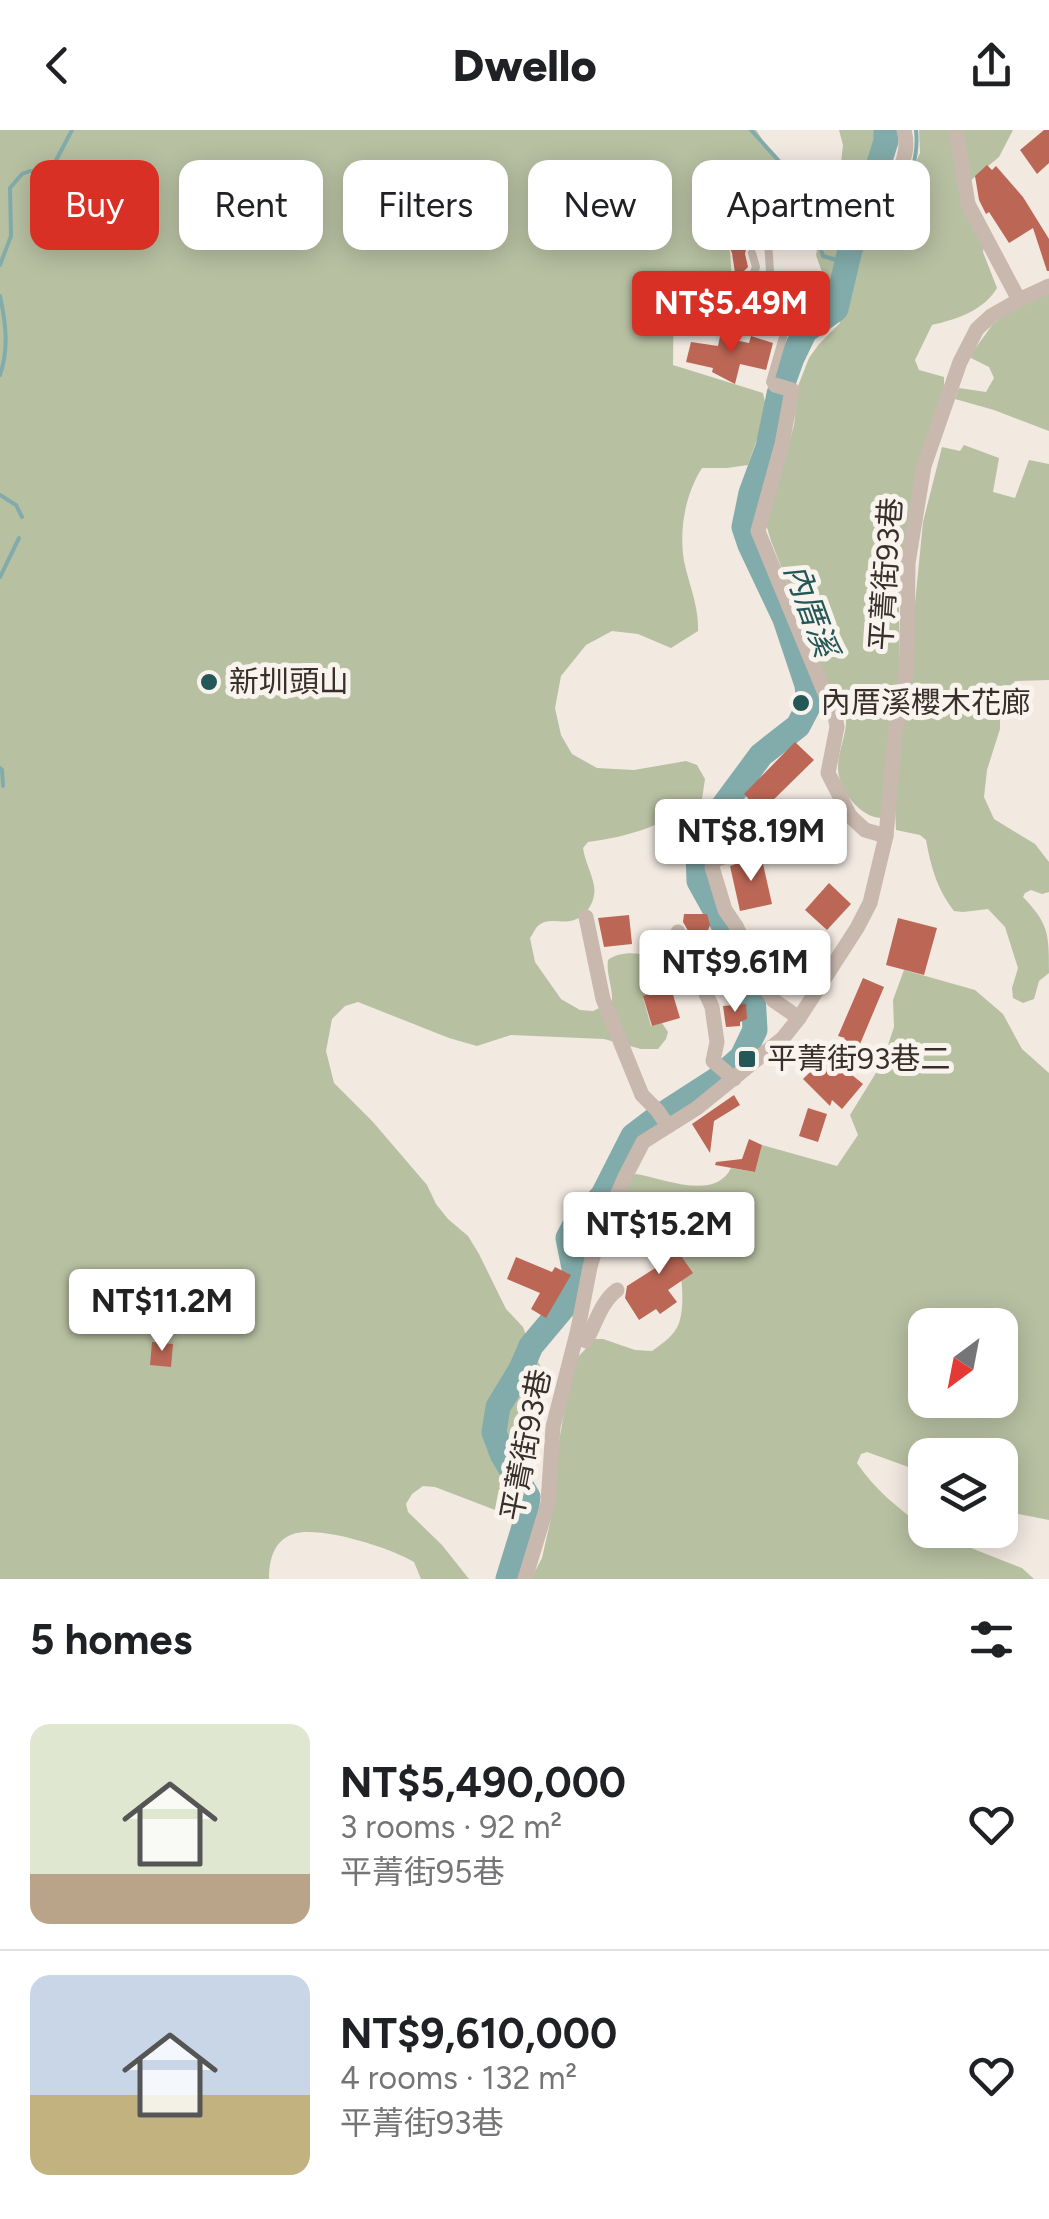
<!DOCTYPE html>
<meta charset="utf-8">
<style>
:root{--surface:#fff;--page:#f6f6f6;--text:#202124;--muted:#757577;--line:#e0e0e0;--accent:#d93025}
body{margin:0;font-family:Figtree,"Noto Sans TC",sans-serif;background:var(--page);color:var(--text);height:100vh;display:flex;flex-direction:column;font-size:38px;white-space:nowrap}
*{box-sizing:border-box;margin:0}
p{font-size:32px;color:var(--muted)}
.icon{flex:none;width:55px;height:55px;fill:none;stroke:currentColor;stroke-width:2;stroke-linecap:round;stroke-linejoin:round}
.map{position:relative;height:1449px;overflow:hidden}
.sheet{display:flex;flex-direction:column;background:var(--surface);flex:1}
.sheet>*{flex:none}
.top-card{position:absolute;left:30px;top:30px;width:990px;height:90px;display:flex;gap:20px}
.needle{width:65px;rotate:212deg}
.buttons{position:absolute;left:908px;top:1178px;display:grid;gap:20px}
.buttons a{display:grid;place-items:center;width:110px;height:110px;border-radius:20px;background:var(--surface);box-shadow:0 5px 25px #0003;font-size:50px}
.price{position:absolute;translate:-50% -85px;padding:0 22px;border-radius:10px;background:#fff;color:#222;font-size:32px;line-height:65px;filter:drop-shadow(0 2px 5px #0008)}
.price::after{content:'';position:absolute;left:50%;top:60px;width:30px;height:22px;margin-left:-15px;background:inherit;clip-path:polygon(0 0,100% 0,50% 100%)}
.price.on{background:var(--accent);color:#fff}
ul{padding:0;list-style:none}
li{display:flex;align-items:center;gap:30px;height:250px;padding:0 30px}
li+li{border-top:2px solid var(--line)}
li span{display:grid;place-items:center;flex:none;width:280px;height:200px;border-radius:20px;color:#555}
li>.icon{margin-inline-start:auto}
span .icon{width:120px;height:120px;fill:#fffc;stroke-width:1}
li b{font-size:42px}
h2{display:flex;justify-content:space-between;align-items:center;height:120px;padding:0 30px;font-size:42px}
.pill{padding:0 35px;border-radius:20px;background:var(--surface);box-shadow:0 5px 25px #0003;font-size:35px;line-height:90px}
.pill.on{background:var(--accent);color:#fff}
header{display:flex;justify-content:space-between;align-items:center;height:130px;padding:0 30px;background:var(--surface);font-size:45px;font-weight:800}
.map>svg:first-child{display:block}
.green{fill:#b8c0a2;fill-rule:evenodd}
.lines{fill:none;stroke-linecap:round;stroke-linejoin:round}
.stream{stroke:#82acab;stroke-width:4}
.river{stroke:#82acab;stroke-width:25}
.building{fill:#bc6755}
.service{stroke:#c9b8ae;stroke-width:8}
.minor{stroke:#c9b8ae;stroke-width:15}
.poi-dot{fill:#245757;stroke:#f9f3ed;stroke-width:4}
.labels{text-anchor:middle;stroke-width:10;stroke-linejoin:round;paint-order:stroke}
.street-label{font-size:30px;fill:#382f2b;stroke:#f9f3ed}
.poi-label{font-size:30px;fill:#382f2b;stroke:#f9f3ed;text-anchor:start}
.water-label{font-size:32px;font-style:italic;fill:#245757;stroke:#f9f3ed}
</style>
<header><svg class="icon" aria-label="back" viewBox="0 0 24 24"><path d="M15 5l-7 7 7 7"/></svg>Dwello<svg class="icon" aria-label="share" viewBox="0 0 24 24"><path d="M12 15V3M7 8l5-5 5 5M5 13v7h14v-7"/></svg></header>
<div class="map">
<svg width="1049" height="1449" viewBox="0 0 1049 1449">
<rect width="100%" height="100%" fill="#f2e9e1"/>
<g class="green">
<path d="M 0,0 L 756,0 L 786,45 L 767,43 L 757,63 L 724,70 L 715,90 L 730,122 L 733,161 L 674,151 L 673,235 L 763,263 L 767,281 L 748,335 L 727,338 L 702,338 C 685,365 679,399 684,431 C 689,455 699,476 698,501 L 671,518 L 638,504 L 612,501 L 586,515 L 561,546 L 555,578 L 561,605 L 572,624 L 597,638 L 634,640 L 686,631 L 697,635 L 705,649 L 702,669 C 664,695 633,706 588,712 L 583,718 C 585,732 592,743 594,756 C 597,771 585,789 570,791 C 560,793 548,788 539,795 C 535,798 533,804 530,808 L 535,832 L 561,869 L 580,880 L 593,881 L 612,872 C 613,857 606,845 608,830 C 621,820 646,822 658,831 L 661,849 L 650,865 L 643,867 L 651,896 L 662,893 L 668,902 L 666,909 L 658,919 L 641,919 L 604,909 L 511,905 L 477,916 L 449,908 L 358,872 L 345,876 L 332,889 L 326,921 L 334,953 L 373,992 L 427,1055 L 436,1074 L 448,1089 L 468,1106 L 479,1124 L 506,1179 L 523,1197 L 533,1224 L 543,1240 L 545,1258 L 529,1359 L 516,1378 L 503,1383 L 435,1357 L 423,1356 L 412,1364 L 406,1374 L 408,1382 L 442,1415 L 469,1449 L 421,1449 L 414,1432 C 391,1418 320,1395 293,1404 C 273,1411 269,1431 269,1449 L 0,1449 Z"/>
<path d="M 839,0 L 881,0 L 879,15 L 851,54 L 842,54 L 839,50 L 843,15 Z"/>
<path d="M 919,0 L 1013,0 L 999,27 L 970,51 L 972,75 L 988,97 L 983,122 L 997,158 C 983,181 957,189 932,195 L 915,230 L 919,240 L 944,247 L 944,265 L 904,420 L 899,476 L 900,539 L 881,688 C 859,687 837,658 838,636 C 838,621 847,604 846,588 C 845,575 835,563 827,553 L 771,411 L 766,394 L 794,295 L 798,256 L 809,228 L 819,214 L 840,193 L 816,125 L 822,97 L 832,82 L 849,77 L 882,85 L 895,77 L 920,23 Z"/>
<path d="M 1049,161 L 1049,301 L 994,280 L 955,269 L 959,258 L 986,262 L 994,248 L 989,237 L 969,227 L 993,194 L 1017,177 Z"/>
<path d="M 964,315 L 999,328 L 993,362 L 1015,368 L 1029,330 L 1049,334 L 1049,550 L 1015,551 L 1000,576 L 1000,599 L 987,640 L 984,667 L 994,689 L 1035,714 L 1049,732 L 1049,762 L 1042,764 L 1031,760 L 1025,763 L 1023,767 C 1049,794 1049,804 1049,843 L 1039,851 L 1034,869 L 1023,873 L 1013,868 L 1012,858 L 1018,838 L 1005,797 L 988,779 L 963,782 L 954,781 C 937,759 931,737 926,710 L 920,705 L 896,700 L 895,677 L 923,392 L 942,317 L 960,321 Z"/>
<path d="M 904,840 L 975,860 L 1003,884 L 1022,919 L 1049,943 L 1049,1390 L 1013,1383 L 1000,1378 L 1000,1325 L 925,1325 L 925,1346 L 914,1339 L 867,1322 L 861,1324 L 857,1333 C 875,1360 899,1379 925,1398 L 925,1400 L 1022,1438 L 1034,1449 L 531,1449 L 542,1428 L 554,1375 L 556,1329 L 565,1277 L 577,1228 L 595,1209 L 603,1209 L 635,1220 L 652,1221 C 662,1214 675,1205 679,1193 C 686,1173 682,1127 668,1111 C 657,1097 634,1090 626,1076 C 621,1067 629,1055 632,1046 L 636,1044 C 665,1049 715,1071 731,1038 L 755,1042 L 762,1015 L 837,1036 L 858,1005 L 850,985 L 882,933 L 894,897 L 893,870 ZM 925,1195 L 1000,1195 L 1000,1270 L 925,1270 Z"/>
</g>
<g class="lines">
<g class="stream">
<path d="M 751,0 L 798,52"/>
<path d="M 804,63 L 823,126 L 847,133 L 856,130"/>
<path d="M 861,73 L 882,83"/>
<path d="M 862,119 C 868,100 882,89 894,74 C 910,53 919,26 916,0"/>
<path d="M 0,135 L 11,106 L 10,58 L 22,44 L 30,41 L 45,42 L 52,38 L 72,0"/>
<path d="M 0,166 C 6,194 9,218 0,245"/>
<path d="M 0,365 L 16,375 L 22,387"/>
<path d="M 0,447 L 19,408"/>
<path d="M 0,638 L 2,640 L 3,656"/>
</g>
<path class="river" d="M 508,1449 L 524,1397 L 528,1367 L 502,1324 L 494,1302 L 498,1277 L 521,1239 L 531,1216 L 567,1173 L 577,1153 L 568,1108 L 575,1095 L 603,1065 L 633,1006 L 654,990 L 716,950 L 742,927 L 755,900 L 752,847 L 699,751 L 698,721 L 707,698 L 761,625 L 798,596 L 809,575 L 807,555 L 785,489 L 750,415 L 744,397 L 751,363 L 768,317 L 779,264 L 792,228 L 805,201 L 836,179 L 861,73 L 868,51 L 877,40 L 886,11 L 886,0"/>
</g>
<g class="building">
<path d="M 1044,0 L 1049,0 L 1049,33 L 1037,44 L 1020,20 Z"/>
<path d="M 987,35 L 992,40 L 996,36 L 1023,67 L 1049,109 L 1049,141 L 1047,141 L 1033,98 L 1009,113 L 989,82 L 986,84 L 979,70 L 975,46 Z"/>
<path d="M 732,89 L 746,119 L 745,124 L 748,137 L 743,142 L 735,143 L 732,123 L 719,95 Z"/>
<path d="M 705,168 L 724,173 L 719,195 L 676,186 L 678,169 L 705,171 Z"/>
<path d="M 751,206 L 773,213 L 766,240 L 740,234 L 735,254 L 712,242 L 713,238 L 686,232 L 691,212 L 718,216 L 720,207 L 749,213 Z"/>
<path d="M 795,612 L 814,630 L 761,682 L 778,701 L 761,716 L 756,707 L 744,706 L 737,698 L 758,679 L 744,664 Z"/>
<path d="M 761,725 L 772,774 L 740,781 L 730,736 Z"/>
<path d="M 829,753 L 851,774 L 827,800 L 805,780 Z"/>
<path d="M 684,784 L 707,784 L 710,795 L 707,803 L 690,804 L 683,792 Z"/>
<path d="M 629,785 L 632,814 L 604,817 L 598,788 Z"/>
<path d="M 898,788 L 937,798 L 924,845 L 886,835 Z"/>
<path d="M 720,824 L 730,842 L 712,850 L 699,833 Z"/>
<path d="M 863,848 L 884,857 L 855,926 L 858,930 L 846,940 L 863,954 L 842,979 L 832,970 L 830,976 L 803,949 L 845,908 L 838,906 Z"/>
<path d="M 671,858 L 680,888 L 652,896 L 643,866 Z"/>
<path d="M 746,874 L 747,889 L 740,892 L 740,896 L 726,897 L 723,876 Z"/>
<path d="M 734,965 L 740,975 L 714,991 L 710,1023 L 692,994 Z"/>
<path d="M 808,978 L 827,984 L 818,1012 L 799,1006 Z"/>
<path d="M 749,1009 L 762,1015 L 755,1042 L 715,1035 L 716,1032 L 742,1029 Z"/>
<path d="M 671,1094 L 681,1106 L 672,1113 L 693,1143 L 668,1160 L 677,1172 L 660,1184 L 656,1179 L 639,1190 L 625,1168 L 627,1156 L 660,1135 L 644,1118 Z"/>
<path d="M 516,1127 L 552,1142 L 555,1137 L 571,1145 L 546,1188 L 531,1179 L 540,1163 L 507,1149 Z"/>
<path d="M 152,1212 L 173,1214 L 171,1237 L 150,1235 Z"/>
</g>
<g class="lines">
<g class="service">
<path d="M 752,123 L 756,137 L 753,145 L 742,151 L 740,159 L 757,159 L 771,156 L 765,67 L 769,50 L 778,50 L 799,57"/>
<path d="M 680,155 L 737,167 L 779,172 L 788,176 L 783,207 L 770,252 L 775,255"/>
</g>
<g class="minor">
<path d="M 956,0 L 968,74 L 1019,170"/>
<path d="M 799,57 L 831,65 L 883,66 C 898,46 911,24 904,0"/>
<path d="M 775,255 L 792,260 L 782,314 L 758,401 L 826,566 L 834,579 L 837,597 L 828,643 L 850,686 L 865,700 L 886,706"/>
<path d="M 750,716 L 713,731 L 712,737 L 725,780 L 736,796 L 763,853 L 773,870 L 799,888"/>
<path d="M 586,787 L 603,869 L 642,965 L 657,980 L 668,996"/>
<path d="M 678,802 L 689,839 L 703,857 L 712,877 L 717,912 L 713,931 L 734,949"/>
<path d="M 578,1199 L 586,1211 C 596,1193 601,1172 617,1160"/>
<path d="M 525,1449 L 548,1373 L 553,1297 L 578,1199 L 590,1137 L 598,1110 L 625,1047 L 643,1012 L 697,978 L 783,908 L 799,888 L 857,798 L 870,773 L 886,706 L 896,598 L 903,565 L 907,535 L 908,433 L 924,336 L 960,232 L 977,199 L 991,186 L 1019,170 L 1049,156"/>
</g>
</g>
<g class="poi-dot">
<circle cx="209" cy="552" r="10"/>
<circle cx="801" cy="573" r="10"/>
<rect x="737" y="919" width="20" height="20" rx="5"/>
</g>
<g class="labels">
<g class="street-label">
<text transform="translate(886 444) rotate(-86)" y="10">平菁街93巷</text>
<text transform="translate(526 1315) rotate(-79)" y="10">平菁街93巷</text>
</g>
<g class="poi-label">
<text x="229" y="562">新圳頭山</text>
<text x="821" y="583">內厝溪櫻木花廊</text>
<text x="767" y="939">平菁街93巷二</text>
</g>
<g class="water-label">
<text transform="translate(811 480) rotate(70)" y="11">內厝溪</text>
</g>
</g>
</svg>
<div class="buttons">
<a><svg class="needle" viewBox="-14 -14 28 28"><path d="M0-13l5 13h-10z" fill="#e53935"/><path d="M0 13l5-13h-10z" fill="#757577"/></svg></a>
<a><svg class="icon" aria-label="layers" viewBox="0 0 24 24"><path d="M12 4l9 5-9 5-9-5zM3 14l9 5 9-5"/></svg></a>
</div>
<b class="price on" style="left:731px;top:226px">NT$5.49M</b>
<b class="price" style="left:751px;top:754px">NT$8.19M</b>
<b class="price" style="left:735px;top:885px">NT$9.61M</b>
<b class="price" style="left:659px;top:1147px">NT$15.2M</b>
<b class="price" style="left:162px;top:1224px">NT$11.2M</b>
<div class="top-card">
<a class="pill on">Buy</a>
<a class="pill">Rent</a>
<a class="pill">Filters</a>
<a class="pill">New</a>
<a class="pill">Apartment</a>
</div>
</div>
<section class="sheet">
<h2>5 homes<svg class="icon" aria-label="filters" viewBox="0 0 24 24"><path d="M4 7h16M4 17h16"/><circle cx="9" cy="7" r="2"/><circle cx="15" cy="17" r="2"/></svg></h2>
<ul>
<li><span style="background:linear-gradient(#dfe7d0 75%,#b9a48a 0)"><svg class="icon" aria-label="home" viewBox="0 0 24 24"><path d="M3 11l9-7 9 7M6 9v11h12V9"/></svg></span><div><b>NT$5,490,000</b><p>3 rooms · 92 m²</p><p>平菁街95巷</p></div><svg class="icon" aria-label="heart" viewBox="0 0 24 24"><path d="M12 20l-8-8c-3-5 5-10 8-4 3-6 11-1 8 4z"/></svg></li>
<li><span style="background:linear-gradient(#c9d6e8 60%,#c2b280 0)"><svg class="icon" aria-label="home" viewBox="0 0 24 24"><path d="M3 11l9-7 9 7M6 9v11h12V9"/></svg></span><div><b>NT$9,610,000</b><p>4 rooms · 132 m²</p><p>平菁街93巷</p></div><svg class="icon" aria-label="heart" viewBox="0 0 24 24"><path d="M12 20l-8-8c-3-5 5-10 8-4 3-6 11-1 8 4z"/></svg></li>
</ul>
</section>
